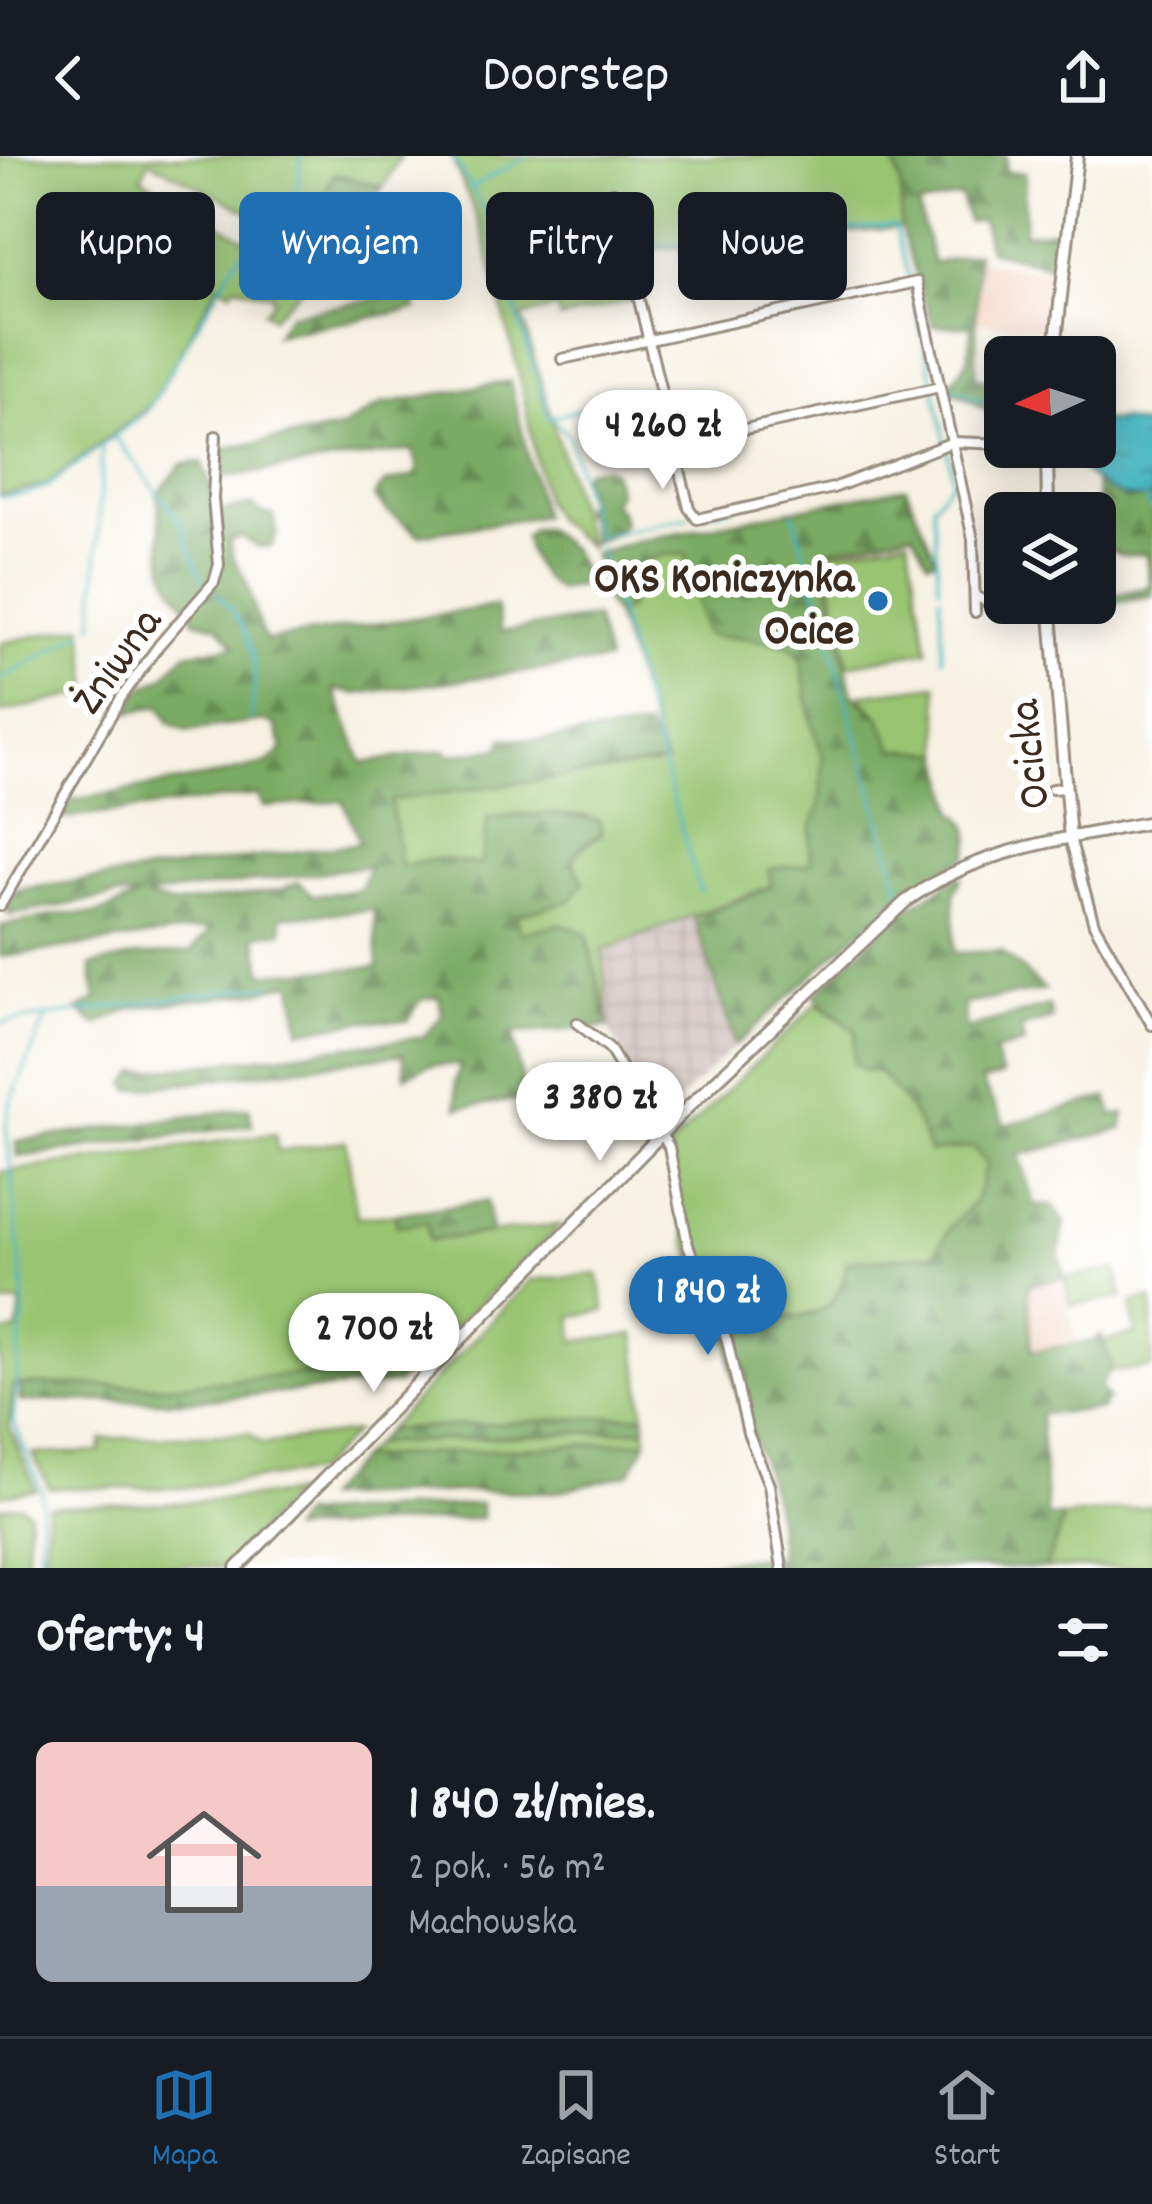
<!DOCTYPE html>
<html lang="pl">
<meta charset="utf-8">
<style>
:root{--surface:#171b24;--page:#20242c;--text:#f1f3f6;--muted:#9ea1a6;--line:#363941;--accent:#1f6fb2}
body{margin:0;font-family:Dekko,sans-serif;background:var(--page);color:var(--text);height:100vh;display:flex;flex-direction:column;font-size:45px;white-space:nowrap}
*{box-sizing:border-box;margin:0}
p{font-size:39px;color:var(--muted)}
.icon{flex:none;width:66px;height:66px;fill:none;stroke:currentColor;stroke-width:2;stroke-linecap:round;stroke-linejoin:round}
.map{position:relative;height:1412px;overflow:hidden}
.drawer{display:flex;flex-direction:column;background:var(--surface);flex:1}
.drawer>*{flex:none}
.banner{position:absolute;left:36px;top:36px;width:1080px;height:108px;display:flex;gap:24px}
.needle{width:78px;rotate:267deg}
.buttons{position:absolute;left:984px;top:180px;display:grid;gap:24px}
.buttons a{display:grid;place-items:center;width:132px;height:132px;border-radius:18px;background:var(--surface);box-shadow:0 6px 30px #0003;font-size:60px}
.price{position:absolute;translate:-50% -102px;padding:0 27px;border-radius:42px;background:#fff;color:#222;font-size:39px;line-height:78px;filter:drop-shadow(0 3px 6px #0008)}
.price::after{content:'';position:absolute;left:50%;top:72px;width:36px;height:27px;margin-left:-18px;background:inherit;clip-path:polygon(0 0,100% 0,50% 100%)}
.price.active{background:var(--accent);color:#fff}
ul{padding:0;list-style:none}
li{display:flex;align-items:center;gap:36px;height:300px;padding:0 36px}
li+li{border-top:3px solid var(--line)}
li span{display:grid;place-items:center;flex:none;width:336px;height:240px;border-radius:18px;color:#555}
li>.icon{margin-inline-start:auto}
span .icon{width:144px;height:144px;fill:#fffc;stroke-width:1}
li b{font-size:51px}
h2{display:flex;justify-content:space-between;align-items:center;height:144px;padding:0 36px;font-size:51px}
.pill{padding:0 42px;border-radius:18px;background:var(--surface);box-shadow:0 6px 30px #0003;font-size:42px;line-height:108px}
.pill.active{background:var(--accent);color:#fff}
header{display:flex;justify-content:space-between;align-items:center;height:156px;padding:0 36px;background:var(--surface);font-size:54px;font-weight:600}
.tab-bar{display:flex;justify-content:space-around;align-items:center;height:168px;border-top:3px solid var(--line);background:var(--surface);font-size:33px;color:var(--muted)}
.tab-bar a{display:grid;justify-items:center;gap:6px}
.tab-bar .active{color:var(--accent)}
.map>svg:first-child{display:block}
.built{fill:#f4d3c0}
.industrial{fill:url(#industrial-grid)}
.green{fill:#99c572;stroke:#6a7848;stroke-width:3}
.forest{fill:url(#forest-firs);stroke:#5a6a41;stroke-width:3;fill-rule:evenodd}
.water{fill:url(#water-ripples);stroke:#417070;stroke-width:3}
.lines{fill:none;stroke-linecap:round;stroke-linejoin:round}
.stream{stroke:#47b6c1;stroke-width:3}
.street-casing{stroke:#988e80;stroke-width:14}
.secondary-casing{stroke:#988e80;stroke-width:16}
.street{stroke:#fff;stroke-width:8}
.secondary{stroke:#fff;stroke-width:10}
.poi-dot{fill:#1f6fb2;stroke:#fff;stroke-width:4.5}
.labels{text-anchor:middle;stroke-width:12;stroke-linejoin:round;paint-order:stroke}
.poi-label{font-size:45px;font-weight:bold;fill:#3b2a1e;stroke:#fff;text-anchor:end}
.street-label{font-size:45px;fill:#3b2a1e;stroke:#fff}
</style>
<header><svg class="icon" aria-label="back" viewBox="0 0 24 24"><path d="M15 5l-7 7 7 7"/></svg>Doorstep<svg class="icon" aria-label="share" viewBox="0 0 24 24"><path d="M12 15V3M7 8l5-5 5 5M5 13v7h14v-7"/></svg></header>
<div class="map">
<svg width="1152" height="1412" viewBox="0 0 1152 1412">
<defs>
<pattern id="industrial-grid" width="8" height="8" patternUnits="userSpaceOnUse" patternTransform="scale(3)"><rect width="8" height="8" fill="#d0c0bc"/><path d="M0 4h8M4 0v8" fill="none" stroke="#b4a5a1"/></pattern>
<pattern id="forest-firs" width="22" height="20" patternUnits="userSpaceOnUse" patternTransform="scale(3)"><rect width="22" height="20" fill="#7aaa64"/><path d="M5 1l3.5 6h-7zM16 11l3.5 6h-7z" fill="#658b52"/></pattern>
<pattern id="water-ripples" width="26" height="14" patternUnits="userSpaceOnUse" patternTransform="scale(3)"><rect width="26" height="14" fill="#47b6c1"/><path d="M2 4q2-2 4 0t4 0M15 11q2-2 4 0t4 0" fill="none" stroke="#3c949c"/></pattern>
</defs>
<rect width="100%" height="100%" fill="#fff"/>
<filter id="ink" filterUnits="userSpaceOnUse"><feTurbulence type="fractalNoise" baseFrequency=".00833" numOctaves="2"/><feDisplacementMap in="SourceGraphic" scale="24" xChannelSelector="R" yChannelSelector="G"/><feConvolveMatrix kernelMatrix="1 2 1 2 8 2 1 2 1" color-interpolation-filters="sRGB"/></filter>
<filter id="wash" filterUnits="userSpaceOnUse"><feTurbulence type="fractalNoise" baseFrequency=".004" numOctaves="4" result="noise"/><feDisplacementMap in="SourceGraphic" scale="48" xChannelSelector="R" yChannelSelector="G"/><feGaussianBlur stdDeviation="2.7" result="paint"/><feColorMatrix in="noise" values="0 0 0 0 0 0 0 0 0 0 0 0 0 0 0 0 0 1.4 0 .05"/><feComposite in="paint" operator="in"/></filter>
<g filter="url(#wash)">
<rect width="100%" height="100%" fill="#f6f1e2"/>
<g class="built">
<path d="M 977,104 L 1053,118 L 1048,173 L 976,165 Z"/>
<path d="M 1065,1122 L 1070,1149 L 1066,1156 L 1072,1160 L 1077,1188 L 1032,1196 L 1028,1129 Z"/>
</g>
<path class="industrial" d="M 693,759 L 736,889 L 656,966 L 608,871 L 603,795 Z"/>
<g class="green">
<path d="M 0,0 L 401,0 L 383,31 L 334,19 L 317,54 L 355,63 L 326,97 L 292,80 L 300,75 L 275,64 L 271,67 L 149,5 L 141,22 L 308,120 L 298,136 L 272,161 L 264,156 L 273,146 L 273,139 L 234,129 L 231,135 L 218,128 L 156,241 L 144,254 L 47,329 L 0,339 Z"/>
<path d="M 451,0 L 892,0 L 901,28 L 901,72 L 753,85 L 759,115 L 690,130 L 681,91 L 636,95 L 646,141 L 560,163 L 557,152 L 522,161 L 589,391 L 553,362 L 544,344 L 521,227 L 483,76 Z"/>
<path d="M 908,382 L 928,494 L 848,509 L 827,397 Z"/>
<path d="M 656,398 L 687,399 L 705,477 C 720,484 730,480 745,482 C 761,484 771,488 787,488 L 801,501 L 811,564 L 823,601 L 820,650 L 810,675 L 811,708 L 769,713 L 771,730 L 603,794 L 608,871 L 587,778 L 562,768 L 521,777 L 515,759 C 541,734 574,694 602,678 L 587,660 L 518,658 L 488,662 L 481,709 L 437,703 L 400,711 L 391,643 L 665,607 L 615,459 L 628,452 L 641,409 Z"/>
<path d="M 83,470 L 90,536 L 0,557 L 0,487 Z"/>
<path d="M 937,529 L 942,597 L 893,593 L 879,559 L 858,539 Z"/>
<path d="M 817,847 L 856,875 L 864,914 L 879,915 C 902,943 920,961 929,996 L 973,991 L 987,1008 L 976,1044 L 951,1070 L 935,1098 L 846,1106 C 839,1170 810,1153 762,1166 C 750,1170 738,1178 727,1184 L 688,1089 L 669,991 Z"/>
<path d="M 275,978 L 278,995 L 346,985 L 357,1061 L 395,1058 L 397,1069 L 427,1065 L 430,1084 L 561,1069 L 453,1172 L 338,1179 L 339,1189 L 444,1182 L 418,1208 L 161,1230 L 13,1229 L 9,1270 L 36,1334 L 0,1339 L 0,1178 L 17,1175 L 21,1147 L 0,1148 L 0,1016 Z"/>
<path d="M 1117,1113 L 1123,1142 L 1070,1149 L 1065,1122 Z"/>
<path d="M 598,1118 L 605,1155 L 572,1160 L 575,1185 L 635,1179 L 644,1259 L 387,1274 L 530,1124 Z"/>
<path d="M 1152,1143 L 1152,1211 L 1110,1216 L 1103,1185 L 1136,1178 L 1131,1147 Z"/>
<path d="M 646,1273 L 647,1285 L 360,1302 L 374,1288 Z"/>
<path d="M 355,1276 L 315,1316 L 181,1332 L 49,1332 L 33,1298 L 100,1296 L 102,1283 L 249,1277 L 262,1288 Z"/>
<path d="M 293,1338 L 223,1412 L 190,1409 L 43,1412 L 48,1350 L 161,1348 Z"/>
<path d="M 21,1349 L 29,1356 L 26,1412 L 0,1412 L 0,1351 Z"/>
<path d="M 1152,1350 L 1152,1412 L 1046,1412 L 1064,1361 Z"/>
</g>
<g class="forest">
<path d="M 892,0 L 1007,0 L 1006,16 L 1025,16 L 1024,77 L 1062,74 L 1053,111 L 989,94 L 982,64 L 968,66 L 961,40 L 918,50 L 933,107 L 977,97 L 976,222 L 1005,226 L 1005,269 L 976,247 L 947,232 L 968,204 L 972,170 L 933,170 L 901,72 L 901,28 Z"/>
<path d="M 334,18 L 383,31 L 355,63 L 317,54 Z"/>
<path d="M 413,137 L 416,153 L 275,179 L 289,158 Z"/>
<path d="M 510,225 L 542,360 L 418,379 C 403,364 385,358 374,340 L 385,327 L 415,320 L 418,311 L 412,294 L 218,322 L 220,293 L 340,273 L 382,248 Z"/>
<path d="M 202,306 L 219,355 L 253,349 L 261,357 L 273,359 L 277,377 L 272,390 L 258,391 L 242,381 L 230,384 C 231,402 235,405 243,419 C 255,440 253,464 266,484 L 496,450 L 501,476 L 595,461 L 607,505 L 354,538 L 334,533 L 363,607 L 446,594 L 450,599 L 501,592 L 503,582 L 539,584 L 646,572 L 666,607 L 391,644 L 401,710 L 437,703 L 481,709 L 488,662 L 552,658 L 599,664 L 602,678 L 582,689 L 573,705 L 584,726 L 570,745 L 516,759 L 521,777 L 562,768 L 587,778 L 608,871 L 513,877 L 525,943 L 457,952 L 455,925 L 461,909 L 430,909 L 405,920 L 403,898 L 131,934 L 127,928 L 137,916 L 423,881 L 442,860 L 439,840 L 420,844 L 408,865 L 363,865 L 300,874 L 293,828 L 289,827 L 259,836 L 133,852 L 96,869 L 77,854 L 96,844 L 91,810 L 137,800 L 191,796 L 211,772 L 0,801 L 1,770 L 61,758 L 98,758 L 138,741 L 116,740 L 9,759 L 7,751 L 16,734 L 360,687 L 343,645 L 264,651 L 257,639 L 60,663 L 71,644 L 213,620 L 268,607 L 283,593 L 275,569 L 264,565 L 188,575 L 170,567 L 160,550 L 130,556 L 133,538 L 165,520 L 186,497 L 235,490 L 218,470 L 194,464 C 188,447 174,436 168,421 C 159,395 163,366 157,339 L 182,308 ZM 369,710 L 360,734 L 312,739 L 299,726 L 280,734 L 173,749 L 145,740 ZM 374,754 L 378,811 L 263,817 L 256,779 L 283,775 L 281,761 Z"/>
<path d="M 604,311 L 613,315 L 618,336 L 612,346 L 622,358 L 623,368 L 612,379 L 592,387 L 589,364 L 582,354 L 587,341 L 581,321 L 586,313 Z"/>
<path d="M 1095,323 L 1127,344 L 1152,341 L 1152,441 L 1115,447 L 1108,441 L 1150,430 L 1146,398 L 1123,399 L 1103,390 Z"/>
<path d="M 906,331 L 936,403 L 928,405 L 913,376 L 827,394 L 824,404 L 853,540 L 879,559 L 894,593 L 942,597 L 955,656 C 972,667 973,682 967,700 L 896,742 L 736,889 L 693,759 L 715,754 L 771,731 L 769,713 L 811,708 L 810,675 L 820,650 L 823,601 L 811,564 L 801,501 L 787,488 C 771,488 760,484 745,482 C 730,480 720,484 704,477 L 686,399 C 646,394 631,413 628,452 L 615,459 L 607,449 L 593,398 L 637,385 Z"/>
<path d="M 544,372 L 571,393 L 588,428 L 558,434 C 538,422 529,403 524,381 L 532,373 Z"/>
<path d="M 958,721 L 962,721 L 954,737 L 954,797 L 1001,795 L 1045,834 L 964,848 L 965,873 L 1049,850 L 1052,863 L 1021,872 L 1024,888 L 994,896 L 1002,920 L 981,926 L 1006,969 L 1107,941 L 1113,959 L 1125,958 L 1122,973 L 1019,999 L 1035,1050 L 1052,1049 L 1065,1066 L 1059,1099 L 1065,1122 L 1028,1129 L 1032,1195 L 1093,1185 L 1101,1179 L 1112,1210 L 1100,1231 L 1108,1243 L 1101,1253 L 1040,1258 L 1047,1361 L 1064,1361 L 1046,1412 L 671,1412 L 772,1399 L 780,1410 C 778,1391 778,1372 775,1353 C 763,1289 720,1228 730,1160 L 744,1150 L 761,1166 C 811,1160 840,1162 846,1106 L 934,1098 L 951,1070 L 976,1044 L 987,1007 L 973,991 L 929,996 C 920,961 902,943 879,916 L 864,914 L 853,906 L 856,875 L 814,840 L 897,759 Z"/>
<path d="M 249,952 L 252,969 L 18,1001 L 16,985 Z"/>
<path d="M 487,1045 L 491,1077 L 429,1084 L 427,1066 L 397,1070 L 395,1058 Z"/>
<path d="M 413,1209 L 397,1227 L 184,1245 L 20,1245 L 20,1229 L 161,1230 Z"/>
<path d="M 644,1259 L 646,1273 L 374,1288 L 387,1274 Z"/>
<path d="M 647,1285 L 629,1318 L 555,1336 L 479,1335 L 323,1342 L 360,1302 Z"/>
<path d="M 481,1348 L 481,1362 L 290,1375 L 301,1359 Z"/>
</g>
<path class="water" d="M 1123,264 L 1152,271 L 1152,341 C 1123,349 1086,325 1071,300 L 1073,291 L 1095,291 L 1095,265 Z"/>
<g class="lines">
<g class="stream">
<path d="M 451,0 L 485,54 L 549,260 L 569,280 L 597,386"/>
<path d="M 472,31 L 528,0"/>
<path d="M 632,92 L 895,70 L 910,124"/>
<path d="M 503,103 L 621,93"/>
<path d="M 911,132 L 934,229"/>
<path d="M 945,228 L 1005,255"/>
<path d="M 935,235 L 945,284"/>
<path d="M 552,261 L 655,234"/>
<path d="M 115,281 L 178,363 L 205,429"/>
<path d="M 0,341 L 26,338 L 48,330 L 147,255 L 235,105 L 299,31 L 301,0"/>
<path d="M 1145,343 L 1152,354"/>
<path d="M 793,356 L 902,740"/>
<path d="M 699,358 L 735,351"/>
<path d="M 597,381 L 689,361"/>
<path d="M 599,392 L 700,736"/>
<path d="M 939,431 L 933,348 L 953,324 L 947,292"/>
<path d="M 216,437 C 256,474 259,514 250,564"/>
<path d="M 940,440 L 943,502"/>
<path d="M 94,470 L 102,293"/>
<path d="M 0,524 L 84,476"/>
<path d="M 1,867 L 270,829"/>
<path d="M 39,1412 L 42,1337 L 13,1265 L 24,1140 L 6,969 L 11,945 L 46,862"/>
</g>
</g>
</g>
<g filter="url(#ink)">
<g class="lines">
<g class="street-casing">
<g id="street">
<path d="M 613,36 L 689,352 L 697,363 L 833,332 L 953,286 L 1005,288"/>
<path d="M 562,203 L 917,126 L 973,383 L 975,456"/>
<path d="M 675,288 L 940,231"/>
<path d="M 975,440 L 987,446 L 1050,450"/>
<path d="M 1052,633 L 1064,632"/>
<path d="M 1070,682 L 1094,768 L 1152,869"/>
<path d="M 0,750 L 121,542 L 159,489 L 214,426 L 219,409 L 213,343 L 216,280"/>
<path d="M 577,867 L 609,892 L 669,991 L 688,1089 L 727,1184 L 748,1277 L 769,1329 L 782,1412"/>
</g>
</g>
<g class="secondary-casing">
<g id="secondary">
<path d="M 1054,201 L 1077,0"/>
<path d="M 1047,291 L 1048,357"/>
<path d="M 1050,447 L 1070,682"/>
<path d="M 237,1412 L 689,950 L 905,746 C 977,692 1066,683 1152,666"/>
</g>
</g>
<use href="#street" class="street"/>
<use href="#secondary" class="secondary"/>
</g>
</g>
<circle class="poi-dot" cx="878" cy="445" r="12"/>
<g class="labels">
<g class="poi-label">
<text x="854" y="435">OKS Koniczynka<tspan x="854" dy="52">Ocice</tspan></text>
</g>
<g class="street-label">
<text transform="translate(114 503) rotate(-54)" y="16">Żniwna</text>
<text transform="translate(1026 599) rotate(-96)" y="16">Ocicka</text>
</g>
</g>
</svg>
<div class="buttons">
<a><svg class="needle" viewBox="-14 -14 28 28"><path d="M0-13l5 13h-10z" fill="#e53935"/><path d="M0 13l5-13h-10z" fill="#9ea1a6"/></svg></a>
<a><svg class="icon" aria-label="layers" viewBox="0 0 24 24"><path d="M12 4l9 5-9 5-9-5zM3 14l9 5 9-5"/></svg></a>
</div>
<b class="price" style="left:663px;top:336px">4 260 zł</b>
<b class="price" style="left:600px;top:1008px">3 380 zł</b>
<b class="price active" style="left:708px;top:1202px">1 840 zł</b>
<b class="price" style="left:374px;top:1239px">2 700 zł</b>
<div class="banner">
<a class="pill">Kupno</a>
<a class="pill active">Wynajem</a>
<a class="pill">Filtry</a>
<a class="pill">Nowe</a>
</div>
</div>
<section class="drawer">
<h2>Oferty: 4<svg class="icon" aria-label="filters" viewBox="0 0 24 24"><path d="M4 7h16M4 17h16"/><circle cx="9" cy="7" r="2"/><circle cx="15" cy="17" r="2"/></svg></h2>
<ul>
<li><span style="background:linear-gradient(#f6c9c9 60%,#9aa5b1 0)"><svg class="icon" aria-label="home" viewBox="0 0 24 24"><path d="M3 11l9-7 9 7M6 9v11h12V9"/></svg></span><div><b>1 840 zł/mies.</b><p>2 pok. · 56 m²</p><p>Machowska</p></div></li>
</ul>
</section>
<nav class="tab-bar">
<a class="active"><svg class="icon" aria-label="map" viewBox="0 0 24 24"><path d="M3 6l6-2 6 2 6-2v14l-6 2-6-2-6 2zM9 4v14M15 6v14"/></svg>Mapa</a>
<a><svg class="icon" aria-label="saved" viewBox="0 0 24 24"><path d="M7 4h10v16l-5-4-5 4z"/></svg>Zapisane</a>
<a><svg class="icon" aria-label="home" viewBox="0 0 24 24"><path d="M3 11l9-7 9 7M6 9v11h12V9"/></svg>Start</a>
</nav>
